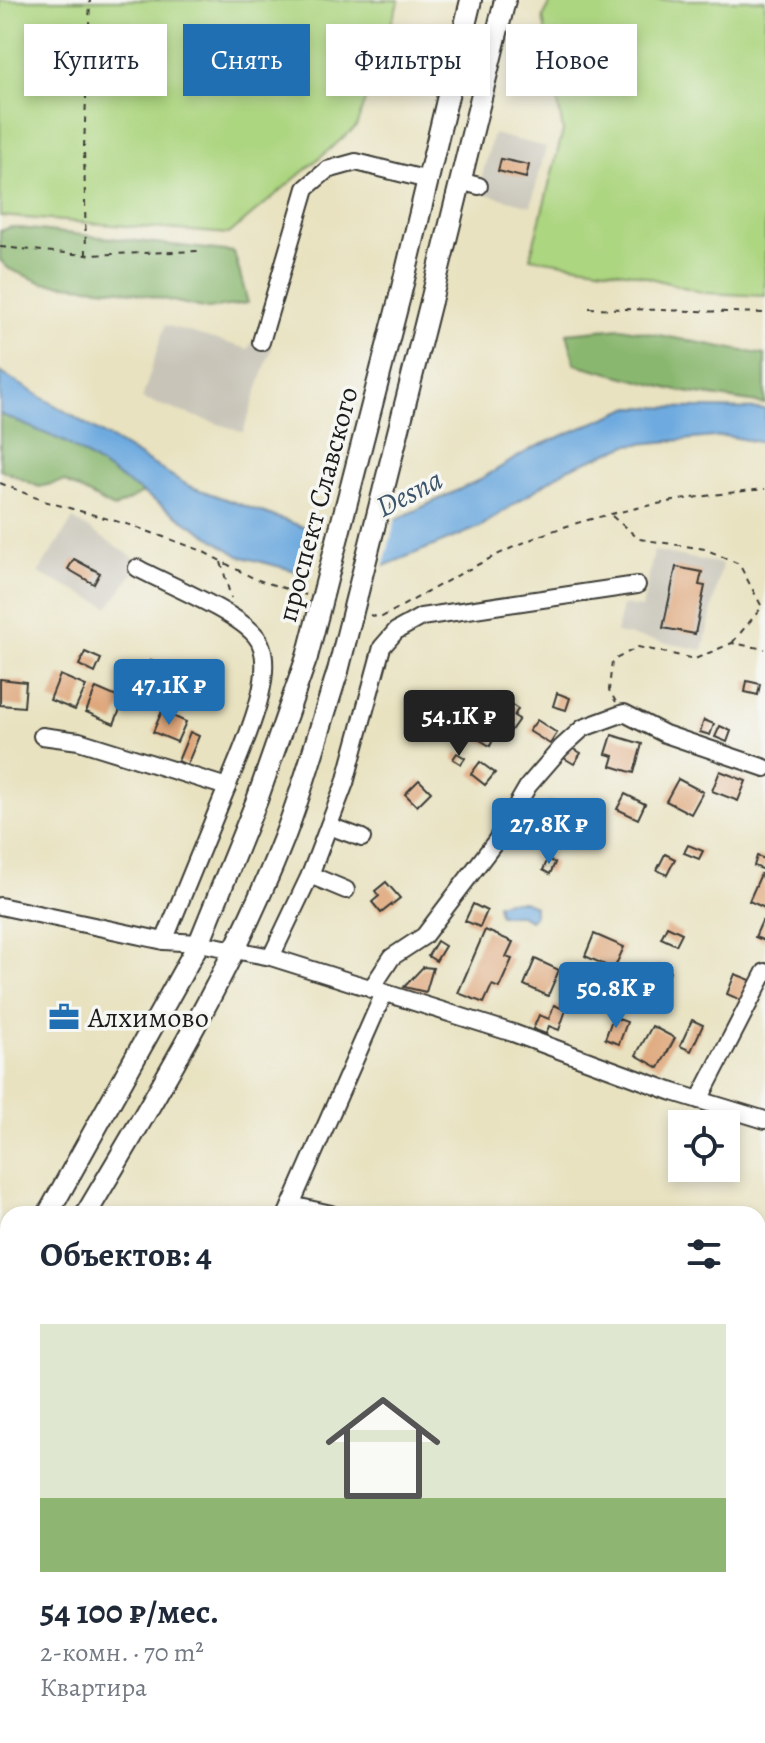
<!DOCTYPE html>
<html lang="ru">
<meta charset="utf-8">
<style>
:root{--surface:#fff;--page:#f6f6f7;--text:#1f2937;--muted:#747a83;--accent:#1f6fb2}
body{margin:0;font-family:Alegreya,serif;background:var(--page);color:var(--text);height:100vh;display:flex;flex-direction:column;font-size:30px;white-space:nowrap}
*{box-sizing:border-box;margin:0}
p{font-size:26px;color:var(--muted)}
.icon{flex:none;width:44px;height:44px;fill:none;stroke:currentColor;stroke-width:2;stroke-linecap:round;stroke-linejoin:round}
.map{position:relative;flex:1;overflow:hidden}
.details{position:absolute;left:0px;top:1206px;width:766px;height:538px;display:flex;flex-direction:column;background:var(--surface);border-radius:24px 24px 0 0;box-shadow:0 4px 12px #0003}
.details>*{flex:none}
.hud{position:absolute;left:24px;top:24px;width:718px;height:72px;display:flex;gap:16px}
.buttons{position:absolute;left:668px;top:1110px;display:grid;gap:16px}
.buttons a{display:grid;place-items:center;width:72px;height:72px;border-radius:0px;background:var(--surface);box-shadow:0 4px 12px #0003;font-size:40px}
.price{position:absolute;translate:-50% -68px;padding:0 18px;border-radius:8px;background:var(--accent);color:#fff;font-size:26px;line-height:52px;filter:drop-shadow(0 2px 4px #0008)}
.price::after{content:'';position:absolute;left:50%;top:48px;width:24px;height:18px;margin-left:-12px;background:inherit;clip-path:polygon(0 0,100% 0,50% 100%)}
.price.current{background:#222;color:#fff}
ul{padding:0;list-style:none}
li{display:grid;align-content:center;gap:16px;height:424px;padding:0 40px}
li span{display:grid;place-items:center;height:248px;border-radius:0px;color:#555}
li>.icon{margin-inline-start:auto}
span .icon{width:144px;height:144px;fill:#fffc;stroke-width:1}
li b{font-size:34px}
h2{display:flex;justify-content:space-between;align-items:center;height:96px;padding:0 40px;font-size:34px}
.tag{padding:0 28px;border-radius:0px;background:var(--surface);box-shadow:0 4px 12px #0003;font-size:28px;line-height:72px}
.tag.current{background:var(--accent);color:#fff}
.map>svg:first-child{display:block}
.industrial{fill:#c8c4b8}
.green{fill:#add681;stroke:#64794e;stroke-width:2}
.forest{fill:#8ab76f;stroke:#536a46;stroke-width:2}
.water{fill:#6eaadf;stroke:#45637e;stroke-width:2}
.pier{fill:#e8e2c0}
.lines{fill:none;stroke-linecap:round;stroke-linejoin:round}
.stream{stroke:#6eaadf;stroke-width:4}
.building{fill:#dfa77c}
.minor-casing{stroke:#3b3a35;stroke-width:20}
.major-casing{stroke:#3b3a35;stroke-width:24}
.path{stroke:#3b3a35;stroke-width:2;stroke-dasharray:6 6;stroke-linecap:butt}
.minor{stroke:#fff;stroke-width:16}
.major{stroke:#fff;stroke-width:20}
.major-bridge-casing{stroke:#3b3a35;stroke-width:24;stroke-linecap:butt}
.major-bridge{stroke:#fff;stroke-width:20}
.labels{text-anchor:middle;stroke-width:7;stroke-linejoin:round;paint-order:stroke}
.street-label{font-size:28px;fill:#1c1c1c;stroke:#f6f6f2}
.poi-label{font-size:28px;fill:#1c1c1c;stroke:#f6f6f2;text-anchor:start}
.water-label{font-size:30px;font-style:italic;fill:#3d556a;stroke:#f6f6f2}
</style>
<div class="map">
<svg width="765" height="1743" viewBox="0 0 765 1743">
<rect width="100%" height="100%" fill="#f6f6f2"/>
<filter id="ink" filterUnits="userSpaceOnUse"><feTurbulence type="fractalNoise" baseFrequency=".0125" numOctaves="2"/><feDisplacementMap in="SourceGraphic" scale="16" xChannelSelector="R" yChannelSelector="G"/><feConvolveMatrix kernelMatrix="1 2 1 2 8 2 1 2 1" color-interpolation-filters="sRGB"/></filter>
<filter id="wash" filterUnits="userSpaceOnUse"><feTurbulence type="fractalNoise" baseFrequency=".006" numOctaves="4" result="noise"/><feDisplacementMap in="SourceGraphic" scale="32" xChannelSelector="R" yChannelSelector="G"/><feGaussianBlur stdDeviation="1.8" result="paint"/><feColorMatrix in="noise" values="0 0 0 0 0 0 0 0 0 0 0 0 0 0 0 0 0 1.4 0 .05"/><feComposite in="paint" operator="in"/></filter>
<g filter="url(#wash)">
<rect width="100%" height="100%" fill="#e8e2c0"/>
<g class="industrial">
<path d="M 493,134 L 546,147 L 531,206 L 478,192 Z"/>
<path d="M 165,325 L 248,349 L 253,340 L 272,347 L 243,432 L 142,399 Z"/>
<path d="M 73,519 L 141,562 L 109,607 L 38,573 Z"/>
<path d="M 654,551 L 722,564 L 703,650 L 616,633 L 622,605 L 642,608 Z"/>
</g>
<g class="green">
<path d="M 0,0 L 399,0 L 356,127 L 229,234 L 0,216 Z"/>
<path d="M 552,0 L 765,0 L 765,296 L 705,293 L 632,273 L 530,258 L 563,131 L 543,18 Z"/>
</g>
<g class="forest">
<path d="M 11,227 L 234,252 L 248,303 L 208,309 L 122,290 L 43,283 L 9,269 L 0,260 L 0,231 Z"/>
<path d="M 621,328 L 765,355 L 765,404 L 678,391 L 575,364 L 567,333 Z"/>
<path d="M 0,414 L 65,442 L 143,493 L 114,508 L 64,481 L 39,487 L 0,469 Z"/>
<path d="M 765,1667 L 765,1743 L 714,1743 L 712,1736 L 758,1736 L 758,1673 Z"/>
</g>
<g class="water">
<path d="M 0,372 L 189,486 L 326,535 L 389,523 L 477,481 L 533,448 L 631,407 L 765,409 L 765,443 L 725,436 L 628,445 L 567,469 L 480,527 L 342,583 L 239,556 L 65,442 L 0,414 Z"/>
<path d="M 507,901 L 523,901 L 534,906 L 534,916 L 530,920 L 520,915 L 499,915 L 497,904 Z"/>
</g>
<path class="pier" d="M 397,514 L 382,572 L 343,587 L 309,578 L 321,529 Z"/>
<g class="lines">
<g class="stream">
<path d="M 758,1689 L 765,1682"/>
<path d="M 704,1743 L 711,1736"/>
</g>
</g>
<g id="blocks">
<g class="building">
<path d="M 501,159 L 529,165 L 526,178 L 498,171 Z"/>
<path d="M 74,559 L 100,573 L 94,584 L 68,569 Z"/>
<path d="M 676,567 L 702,572 L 699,585 L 705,586 L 695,634 L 663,628 Z"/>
<path d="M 85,652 L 101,659 L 95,673 L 79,665 Z"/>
<path d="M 151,661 L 164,666 L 160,679 L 149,674 Z"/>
<path d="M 60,675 L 86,686 L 75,710 L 50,700 Z"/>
<path d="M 0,679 L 26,682 L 24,707 L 0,705 Z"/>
<path d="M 747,681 L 760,684 L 758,695 L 745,692 Z"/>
<path d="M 96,688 L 124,700 L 114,724 L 86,712 Z"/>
<path d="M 451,693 L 470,703 L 461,721 L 442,711 Z"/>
<path d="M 557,693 L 570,698 L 566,710 L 553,706 Z"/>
<path d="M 489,700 L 504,710 L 509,703 L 518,709 L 514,716 L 519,719 L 510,732 L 481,713 Z"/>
<path d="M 162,711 L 186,722 L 177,742 L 153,732 Z"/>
<path d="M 537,720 L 557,733 L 550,744 L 529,731 Z"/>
<path d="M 704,720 L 714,724 L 710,735 L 700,732 Z"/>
<path d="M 720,726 L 731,731 L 727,742 L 715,737 Z"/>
<path d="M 486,730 L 495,736 L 490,746 L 480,740 Z"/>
<path d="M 190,732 L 199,736 L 187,765 L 178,761 Z"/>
<path d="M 612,735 L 642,744 L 634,773 L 611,766 L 614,756 L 606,754 Z"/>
<path d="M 571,747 L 581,753 L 574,764 L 564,758 Z"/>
<path d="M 457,753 L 465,758 L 461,764 L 453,759 Z"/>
<path d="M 480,762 L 495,773 L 485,785 L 471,774 Z"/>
<path d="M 720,771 L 746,781 L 738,801 L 712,791 Z"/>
<path d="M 678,779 L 703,792 L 691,814 L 666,801 Z"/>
<path d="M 419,780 L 431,792 L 417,806 L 405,794 Z"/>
<path d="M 625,794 L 645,804 L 638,819 L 617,809 Z"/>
<path d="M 548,800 L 563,807 L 553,828 L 538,821 Z"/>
<path d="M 688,845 L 703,851 L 699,859 L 684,853 Z"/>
<path d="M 665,854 L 675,859 L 667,875 L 657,870 Z"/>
<path d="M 757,856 L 765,859 L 765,870 L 754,866 Z"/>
<path d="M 548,859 L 555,863 L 550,874 L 543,870 Z"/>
<path d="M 761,874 L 765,875 L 765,908 L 749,901 Z"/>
<path d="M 386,882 L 400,898 L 381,913 L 372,902 L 379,896 L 375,891 Z"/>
<path d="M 473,904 L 487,911 L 480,927 L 465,921 Z"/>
<path d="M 762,921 L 765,923 L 765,941 L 755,937 Z"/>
<path d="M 667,926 L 682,933 L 676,945 L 661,938 Z"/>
<path d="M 485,930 L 513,942 L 506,957 L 512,959 L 499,988 L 492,985 L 484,1003 L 458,993 Z"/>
<path d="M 594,934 L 624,947 L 614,969 L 585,956 Z"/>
<path d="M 437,941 L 445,946 L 436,961 L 428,956 Z"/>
<path d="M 535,959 L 559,970 L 548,996 L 524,985 Z"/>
<path d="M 656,965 L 670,971 L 665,982 L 651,977 Z"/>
<path d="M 423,967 L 433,968 L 426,992 L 404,987 Z"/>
<path d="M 735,974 L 753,981 L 745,1002 L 727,994 Z"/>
<path d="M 637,987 L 649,992 L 644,1005 L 632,1000 Z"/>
<path d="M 554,1005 L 566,1010 L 559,1030 L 549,1026 L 546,1034 L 533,1029 L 539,1015 L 549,1019 Z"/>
<path d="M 613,1017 L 627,1022 L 619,1044 L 605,1039 Z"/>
<path d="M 692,1020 L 703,1025 L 691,1051 L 680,1046 Z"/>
<path d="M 652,1026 L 675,1038 L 659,1068 L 636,1055 Z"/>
</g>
</g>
</g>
<g filter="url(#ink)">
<use href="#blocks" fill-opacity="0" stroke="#3b3a35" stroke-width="2"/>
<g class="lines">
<g class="minor-casing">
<g id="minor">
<path d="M 459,181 L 479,186"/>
<path d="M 261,342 L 306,188 L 327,170 L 356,162 L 428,180"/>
<path d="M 137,568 C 167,584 234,611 255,635 C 283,666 240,752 227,787"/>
<path d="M 42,736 L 79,741 L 227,787 L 164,941"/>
<path d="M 329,826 L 362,838"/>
<path d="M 310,875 L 346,890"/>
<path d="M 0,906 L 164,941 L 199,943 L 271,957 L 513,1033 L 673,1092 L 765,1120"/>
<path d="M 271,957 L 310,875 L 345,783 L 382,647 L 396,631 L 421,617 L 637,585"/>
<path d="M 371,989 L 392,957 L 424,936 L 496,841 L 528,786 L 561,748 L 583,728 L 624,713 L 665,734 L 765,768"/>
<path d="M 699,1100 L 765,972"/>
<path d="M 291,1205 L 331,1214"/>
<path d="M 287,1214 L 384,993"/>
<path d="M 758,1311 L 765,1313"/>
<path d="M 758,1612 L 765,1608"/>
<path d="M 8,1698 L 3,1707 L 8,1718"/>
<path d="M 16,1736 L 20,1743"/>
</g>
</g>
<g class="major-casing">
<g id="major">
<path d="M 400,296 L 471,0"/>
<path d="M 431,301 L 505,0"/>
<path d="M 48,1214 L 199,943 L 257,800 L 307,657"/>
<path d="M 86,1214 C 158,1093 232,970 284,838 C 305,784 320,726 338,671"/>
<path d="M 0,1296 L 8,1283"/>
<path d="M 0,1359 L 8,1346"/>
</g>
</g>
<g class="path">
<path d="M 0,247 L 86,255 L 200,251"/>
<path d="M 86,255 L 84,147 L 90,0"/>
<path d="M 589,308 L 765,313"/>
<path d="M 0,483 L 44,501 L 130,525 L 200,550 L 255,579 L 306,595"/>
<path d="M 612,516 L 639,539 L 705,549 L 739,564 L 762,607 L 732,643"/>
<path d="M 221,562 L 231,598"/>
<path d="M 370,615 L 380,618 C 440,586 502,547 567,526 C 629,507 700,495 765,489"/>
<path d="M 616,702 L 609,690 L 612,661 L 638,647 L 695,659 L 732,643 L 765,649"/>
<path d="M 0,1534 L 8,1521"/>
</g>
<use href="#minor" class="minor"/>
<use href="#major" class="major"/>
<g class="major-bridge-casing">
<g id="major-bridge">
<path d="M 307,657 L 400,296"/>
<path d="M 338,671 L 431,301"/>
</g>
</g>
<use href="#major-bridge" class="major-bridge"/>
</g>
</g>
<defs>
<g id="office-bare" transform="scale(2.4)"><path d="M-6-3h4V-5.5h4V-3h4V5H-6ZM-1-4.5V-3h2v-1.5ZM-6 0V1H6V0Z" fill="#1f6fb2" stroke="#f6f6f2" stroke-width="2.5" paint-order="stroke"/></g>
</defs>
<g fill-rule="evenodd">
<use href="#office-bare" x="64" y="1017"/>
</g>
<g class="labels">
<g class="street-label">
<text transform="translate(317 504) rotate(-75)" y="10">проспект Славского</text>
</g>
<g class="poi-label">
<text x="88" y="1027">Алхимово</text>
</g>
<g class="water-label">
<text transform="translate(409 493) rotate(-27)" y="10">Desna</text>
</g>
</g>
</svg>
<div class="buttons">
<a><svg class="icon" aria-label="locate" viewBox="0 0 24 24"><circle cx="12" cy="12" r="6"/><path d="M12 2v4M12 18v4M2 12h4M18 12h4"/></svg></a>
</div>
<b class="price" style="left:169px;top:727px">47.1K ₽</b>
<b class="price current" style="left:459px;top:758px">54.1K ₽</b>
<b class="price" style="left:549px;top:866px">27.8K ₽</b>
<b class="price" style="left:616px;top:1030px">50.8K ₽</b>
<div class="hud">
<a class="tag">Купить</a>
<a class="tag current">Снять</a>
<a class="tag">Фильтры</a>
<a class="tag">Новое</a>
</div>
<section class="details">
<h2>Объектов: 4<svg class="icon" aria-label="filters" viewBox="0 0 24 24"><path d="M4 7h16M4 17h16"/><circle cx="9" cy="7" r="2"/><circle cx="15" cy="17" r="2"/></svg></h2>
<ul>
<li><span style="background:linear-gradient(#dfe7d0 70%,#8fb573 0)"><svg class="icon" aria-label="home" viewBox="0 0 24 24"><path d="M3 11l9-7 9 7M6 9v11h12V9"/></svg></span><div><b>54 100 ₽/мес.</b><p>2-комн. · 70 m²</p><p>Квартира</p></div></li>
</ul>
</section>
</div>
